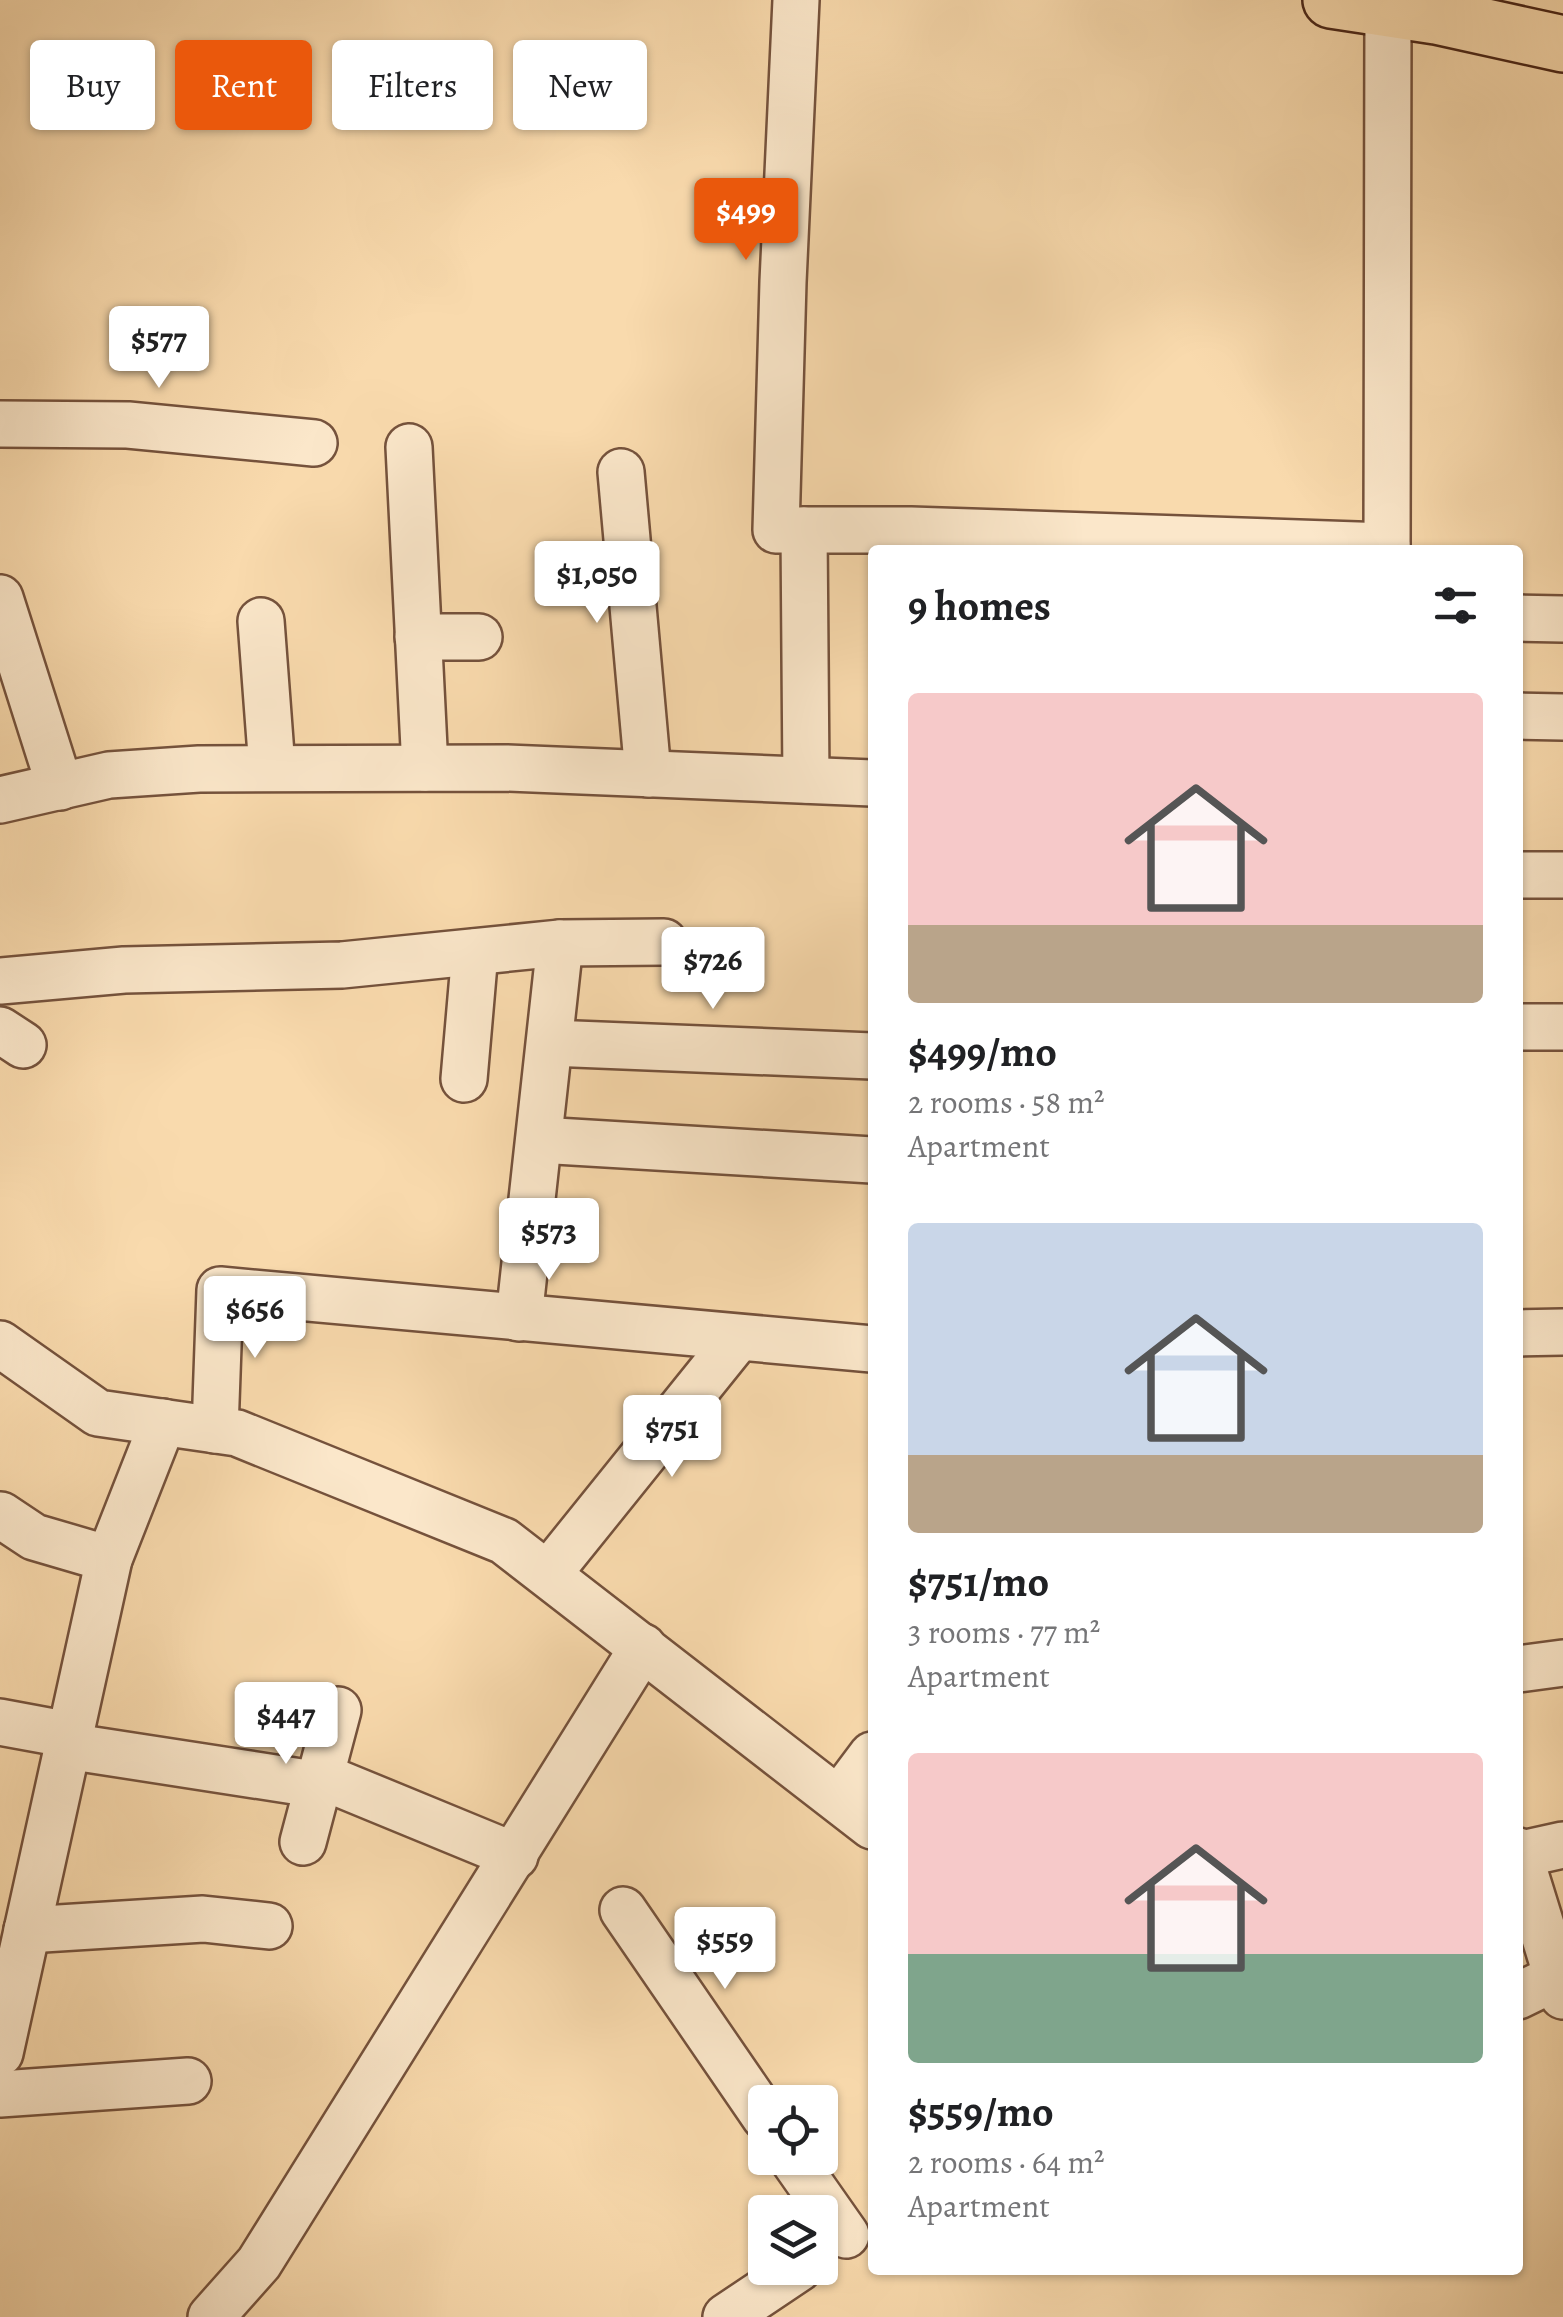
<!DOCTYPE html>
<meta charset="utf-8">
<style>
:root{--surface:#fff;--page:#f2f2f2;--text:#202124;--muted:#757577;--accent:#ea580c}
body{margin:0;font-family:Alegreya,serif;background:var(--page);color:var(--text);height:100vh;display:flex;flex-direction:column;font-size:38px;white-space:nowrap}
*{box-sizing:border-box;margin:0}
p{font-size:32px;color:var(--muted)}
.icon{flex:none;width:55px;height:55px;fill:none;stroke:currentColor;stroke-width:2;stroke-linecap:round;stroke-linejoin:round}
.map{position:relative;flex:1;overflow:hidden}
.drawer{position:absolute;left:868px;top:545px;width:655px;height:1730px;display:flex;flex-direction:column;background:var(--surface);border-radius:10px;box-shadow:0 2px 8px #0004}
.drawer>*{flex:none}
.guide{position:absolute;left:30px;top:40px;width:688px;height:90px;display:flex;gap:20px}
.tools{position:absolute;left:748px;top:2085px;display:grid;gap:20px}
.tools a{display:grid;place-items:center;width:90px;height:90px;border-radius:10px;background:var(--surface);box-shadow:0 2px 8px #0004;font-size:50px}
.price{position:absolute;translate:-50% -85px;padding:0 22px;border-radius:10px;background:#fff;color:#222;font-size:32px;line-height:65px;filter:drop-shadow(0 2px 5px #0008)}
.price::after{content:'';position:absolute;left:50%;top:60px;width:30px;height:22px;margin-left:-15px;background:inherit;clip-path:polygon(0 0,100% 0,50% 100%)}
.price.current{background:var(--accent);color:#fff}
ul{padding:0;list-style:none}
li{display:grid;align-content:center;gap:20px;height:530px;padding:0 40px}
li span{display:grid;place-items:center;height:310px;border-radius:10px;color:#555}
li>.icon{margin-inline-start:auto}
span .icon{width:180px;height:180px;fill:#fffc;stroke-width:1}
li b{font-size:42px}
h2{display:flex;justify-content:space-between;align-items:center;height:120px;padding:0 40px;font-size:42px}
.pill{padding:0 35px;border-radius:10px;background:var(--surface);box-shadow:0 2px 8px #0004;font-size:35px;line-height:90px}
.pill.current{background:var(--accent);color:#fff}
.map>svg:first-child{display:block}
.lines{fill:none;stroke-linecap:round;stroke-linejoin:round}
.minor-casing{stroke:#75523c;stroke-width:50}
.major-casing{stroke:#492517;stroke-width:60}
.minor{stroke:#fbe7ca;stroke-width:45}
.major{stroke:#f9daad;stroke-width:55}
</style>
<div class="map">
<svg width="1563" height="2317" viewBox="0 0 1563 2317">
<rect width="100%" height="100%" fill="#f9daad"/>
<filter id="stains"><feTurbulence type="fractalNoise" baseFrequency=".002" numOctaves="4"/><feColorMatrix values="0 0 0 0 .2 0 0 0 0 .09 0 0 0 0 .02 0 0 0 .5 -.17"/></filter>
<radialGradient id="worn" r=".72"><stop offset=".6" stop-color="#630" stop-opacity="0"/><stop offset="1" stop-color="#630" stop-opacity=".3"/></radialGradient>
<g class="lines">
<g class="minor-casing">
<g id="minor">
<path d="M 796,0 L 783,282 L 776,530 L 911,530 L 1387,546"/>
<path d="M 0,424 L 128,425 L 314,443"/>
<path d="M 409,447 L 425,768"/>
<path d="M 621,472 L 648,774"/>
<path d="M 804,530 L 806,780"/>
<path d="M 1387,550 L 1388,7"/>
<path d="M 0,598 L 60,787"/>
<path d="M 1518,618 L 1563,619"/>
<path d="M 261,621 L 272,768"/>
<path d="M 418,637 L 479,637"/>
<path d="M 1518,716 L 1563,717"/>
<path d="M 0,800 L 109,775 L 199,769 L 507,768 L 872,783"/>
<path d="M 1518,875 L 1563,875"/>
<path d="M 0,981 L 124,970 L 342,965 L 560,943 L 664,942"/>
<path d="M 1518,1027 L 1563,1027"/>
<path d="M 0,1030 L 23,1045"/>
<path d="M 550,1043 L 872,1056"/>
<path d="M 464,1079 L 475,952"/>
<path d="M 539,1140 L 872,1160"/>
<path d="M 519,1318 L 560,943"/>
<path d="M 1518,1333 L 1563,1332"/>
<path d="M 0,1344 L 98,1413 L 237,1433 L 504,1541 L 872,1826"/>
<path d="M 215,1430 L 220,1290 L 872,1349"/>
<path d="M 1,1515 L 34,1537 L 109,1559"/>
<path d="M 548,1574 L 738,1338"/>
<path d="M 1518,1669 L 1563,1663"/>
<path d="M 0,1722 L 70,1735"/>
<path d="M 67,1746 L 320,1785"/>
<path d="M 323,1777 L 515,1856"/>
<path d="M 839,1799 L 872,1755"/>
<path d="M 303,1842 L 338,1710"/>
<path d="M 1518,1851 L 1563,1996"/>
<path d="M 1518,1855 L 1563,1845"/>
<path d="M 623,1910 L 765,2117"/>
<path d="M 27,1930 L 203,1919 L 269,1926"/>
<path d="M 1518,1996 L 1557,1977"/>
<path d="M 0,2053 L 109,1559 L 163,1422"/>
<path d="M 0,2094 L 188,2081"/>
<path d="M 792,2158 L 846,2235"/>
<path d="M 211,2317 L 259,2263 L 643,1647"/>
<path d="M 726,2317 L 799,2268"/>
</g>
</g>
<g class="major-casing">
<path id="major" d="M 1331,0 L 1436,16 L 1563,44"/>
</g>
<use href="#minor" class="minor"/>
<use href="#major" class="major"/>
</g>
<rect width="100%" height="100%" filter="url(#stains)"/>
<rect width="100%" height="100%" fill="url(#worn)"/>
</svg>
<div class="tools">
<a><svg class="icon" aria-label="locate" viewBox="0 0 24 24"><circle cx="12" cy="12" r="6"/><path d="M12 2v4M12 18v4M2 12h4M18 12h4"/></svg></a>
<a><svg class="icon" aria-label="layers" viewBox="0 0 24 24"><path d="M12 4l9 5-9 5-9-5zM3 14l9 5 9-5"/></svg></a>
</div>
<b class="price current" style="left:746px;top:263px">$499</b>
<b class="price" style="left:159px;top:391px">$577</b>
<b class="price" style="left:597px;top:626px">$1,050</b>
<b class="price" style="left:713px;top:1012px">$726</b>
<b class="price" style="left:549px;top:1283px">$573</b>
<b class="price" style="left:255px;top:1361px">$656</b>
<b class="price" style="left:672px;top:1480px">$751</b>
<b class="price" style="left:286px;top:1767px">$447</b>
<b class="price" style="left:725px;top:1992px">$559</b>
<div class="guide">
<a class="pill">Buy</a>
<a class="pill current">Rent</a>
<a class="pill">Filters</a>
<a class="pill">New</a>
</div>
<section class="drawer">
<h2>9 homes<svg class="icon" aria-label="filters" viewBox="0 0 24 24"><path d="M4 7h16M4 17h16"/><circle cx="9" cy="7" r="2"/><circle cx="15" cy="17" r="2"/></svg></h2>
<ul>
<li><span style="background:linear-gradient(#f6c9c9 75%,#b9a48a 0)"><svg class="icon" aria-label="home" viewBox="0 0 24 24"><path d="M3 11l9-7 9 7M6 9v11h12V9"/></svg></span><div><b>$499/mo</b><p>2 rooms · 58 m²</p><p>Apartment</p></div></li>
<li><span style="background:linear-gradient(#c9d6e8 75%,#b9a48a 0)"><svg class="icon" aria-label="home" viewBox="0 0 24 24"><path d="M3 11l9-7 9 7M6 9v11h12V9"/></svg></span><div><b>$751/mo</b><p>3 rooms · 77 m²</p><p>Apartment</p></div></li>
<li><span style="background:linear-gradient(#f6c9c9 65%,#7fa58c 0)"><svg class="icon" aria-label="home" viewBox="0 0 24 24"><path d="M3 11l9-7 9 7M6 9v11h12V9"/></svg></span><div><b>$559/mo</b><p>2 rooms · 64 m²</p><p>Apartment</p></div></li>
</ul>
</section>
</div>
